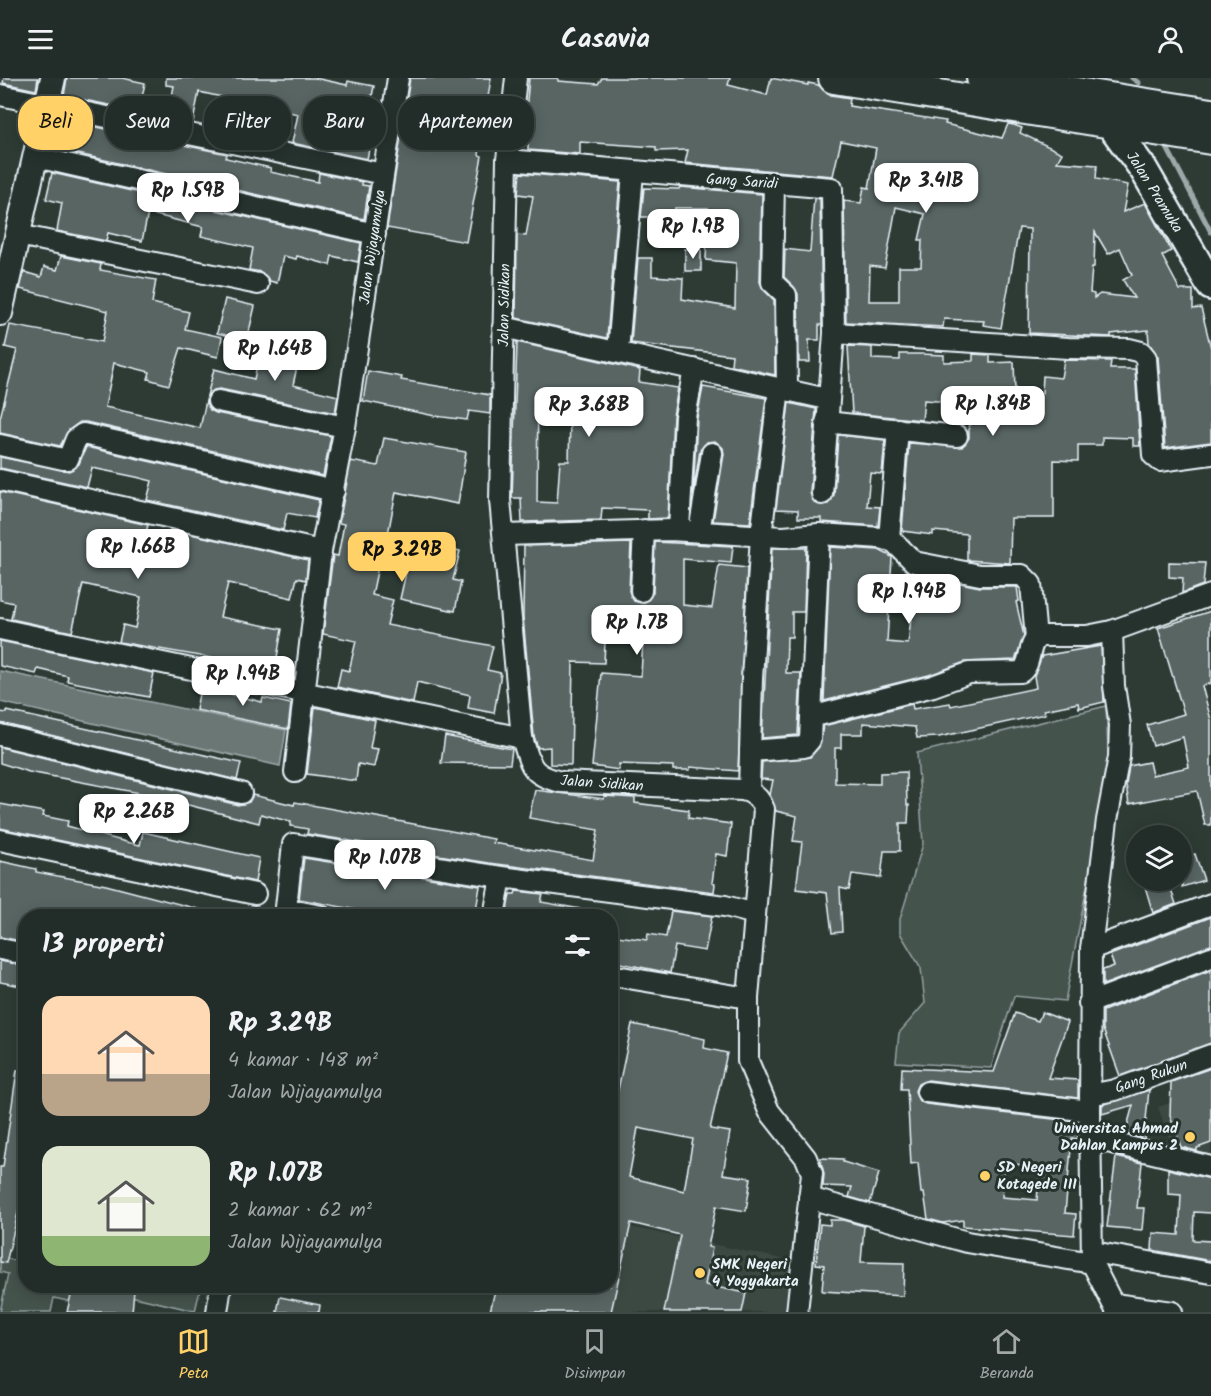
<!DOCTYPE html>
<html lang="id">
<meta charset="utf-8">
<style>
:root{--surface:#222c28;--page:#2a3430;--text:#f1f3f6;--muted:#a2a7a8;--line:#3f4845;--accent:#ffd166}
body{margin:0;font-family:Kalam,sans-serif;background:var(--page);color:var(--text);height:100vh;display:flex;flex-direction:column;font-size:22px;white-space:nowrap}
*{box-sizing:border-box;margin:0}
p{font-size:20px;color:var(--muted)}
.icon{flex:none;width:33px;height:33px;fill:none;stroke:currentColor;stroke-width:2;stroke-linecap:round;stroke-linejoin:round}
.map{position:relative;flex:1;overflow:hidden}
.side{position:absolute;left:18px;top:831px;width:600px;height:384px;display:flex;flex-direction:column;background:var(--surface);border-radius:24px;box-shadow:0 3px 15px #0003,0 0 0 2px var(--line)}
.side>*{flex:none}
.guide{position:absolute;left:18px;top:18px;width:600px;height:54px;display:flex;gap:12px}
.tools{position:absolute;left:1126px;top:747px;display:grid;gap:12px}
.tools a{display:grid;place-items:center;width:66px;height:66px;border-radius:50%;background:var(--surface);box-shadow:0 3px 15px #0003,0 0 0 2px var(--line);font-size:30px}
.price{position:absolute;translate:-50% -51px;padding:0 14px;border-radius:12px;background:#fff;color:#222;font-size:20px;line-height:39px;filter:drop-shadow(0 2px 3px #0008)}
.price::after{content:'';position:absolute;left:50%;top:36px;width:18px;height:14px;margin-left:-9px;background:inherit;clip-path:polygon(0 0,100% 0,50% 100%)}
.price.current{background:var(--accent);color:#111}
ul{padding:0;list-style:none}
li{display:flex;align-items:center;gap:18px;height:150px;padding:0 24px}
li span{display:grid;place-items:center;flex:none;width:168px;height:120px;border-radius:18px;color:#555}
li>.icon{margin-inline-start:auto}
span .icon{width:72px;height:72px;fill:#fffc;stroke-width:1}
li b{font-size:26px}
h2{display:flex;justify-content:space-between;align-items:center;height:72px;padding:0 24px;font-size:26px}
.chip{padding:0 21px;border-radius:24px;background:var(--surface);box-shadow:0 3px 15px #0003,0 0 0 2px var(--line);font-size:21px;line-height:54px}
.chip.current{background:var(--accent);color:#111}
header{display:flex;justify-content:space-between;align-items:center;height:78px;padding:0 24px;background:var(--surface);font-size:27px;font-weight:700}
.dock{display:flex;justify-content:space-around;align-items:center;height:84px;border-top:2px solid var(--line);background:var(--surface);font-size:16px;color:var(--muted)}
.dock a{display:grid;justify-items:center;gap:3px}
.dock .current{color:var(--accent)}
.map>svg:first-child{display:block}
.built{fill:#3b4843}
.green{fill:#45524e;stroke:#96a2a3;stroke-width:1.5}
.water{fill:#6b7775;stroke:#9da8a9;stroke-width:1.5}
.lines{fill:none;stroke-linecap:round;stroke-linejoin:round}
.stream{stroke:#9da8a9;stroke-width:5}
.building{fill:#596563;stroke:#e8f1f8;stroke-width:1.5;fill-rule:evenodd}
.minor-casing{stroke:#e8f1f8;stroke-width:24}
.tertiary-casing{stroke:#e8f1f8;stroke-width:28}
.secondary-casing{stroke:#e8f1f8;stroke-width:32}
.primary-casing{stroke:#e8f1f8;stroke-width:34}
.minor{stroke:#26332d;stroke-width:20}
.tertiary{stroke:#26332d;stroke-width:24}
.secondary{stroke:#26332d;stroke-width:27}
.primary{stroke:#26332d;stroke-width:30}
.poi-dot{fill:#ffd166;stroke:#26332d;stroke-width:2}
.labels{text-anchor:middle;stroke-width:6;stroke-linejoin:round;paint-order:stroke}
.street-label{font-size:15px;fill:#e8f1f8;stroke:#26332d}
.poi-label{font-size:15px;font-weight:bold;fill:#e8f1f8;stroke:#26332d;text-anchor:start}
</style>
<header><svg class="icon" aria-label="menu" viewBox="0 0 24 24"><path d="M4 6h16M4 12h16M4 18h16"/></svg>Casavia<svg class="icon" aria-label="person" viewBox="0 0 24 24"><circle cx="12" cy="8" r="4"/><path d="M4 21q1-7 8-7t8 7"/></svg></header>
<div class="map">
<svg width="1211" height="1234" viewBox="0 0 1211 1234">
<rect width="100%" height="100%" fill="#2e3b35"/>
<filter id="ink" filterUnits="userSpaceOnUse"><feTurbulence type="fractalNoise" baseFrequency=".0167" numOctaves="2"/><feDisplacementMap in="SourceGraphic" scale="12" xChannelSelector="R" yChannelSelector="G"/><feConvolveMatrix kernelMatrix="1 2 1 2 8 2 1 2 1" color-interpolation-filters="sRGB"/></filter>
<g filter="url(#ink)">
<g class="built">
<path d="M 1211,1011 L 1211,1090 L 1182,1099 L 1158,1029 Z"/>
<path d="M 611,1145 L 792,1183 L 784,1234 L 488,1234 L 495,1208 L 610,1208 Z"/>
</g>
<g class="green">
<path d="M 1106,628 L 1109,693 L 1065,923 L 1014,918 L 991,990 L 896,984 L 899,955 L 925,925 L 921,890 L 900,855 L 900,841 L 923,766 L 917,675 Z"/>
<path d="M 25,1167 L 26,1208 L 201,1208 L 195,1233 L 113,1214 L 108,1232 L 54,1220 L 51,1234 L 0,1234 L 8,1196 L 0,1194 L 0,1179 L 21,1184 Z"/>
</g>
<path class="water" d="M 0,593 L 286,652 L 280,688 L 0,624 Z"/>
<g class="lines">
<g class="stream">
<path d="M 1132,0 L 1139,5"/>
<path d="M 1164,64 L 1211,154"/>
</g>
</g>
<g class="building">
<path d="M 4,0 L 38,0 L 36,12 L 3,5 Z"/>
<path d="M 67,0 L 122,0 L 145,5 L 139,33 L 64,18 Z"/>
<path d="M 166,0 L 315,0 L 347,7 L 348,3 L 374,8 L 365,55 L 372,57 L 367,81 L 292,65 L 298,36 L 199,14 L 193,44 L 168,39 L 174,8 L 166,7 Z"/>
<path d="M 410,0 L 491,0 L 479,77 L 482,78 L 466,164 L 387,150 Z"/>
<path d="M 529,0 L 558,0 L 558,3 L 598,6 L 602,0 L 730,0 L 728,7 L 767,17 L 771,0 L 808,7 L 808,5 L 818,7 L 831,17 L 850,20 L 849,28 L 946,43 L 945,46 L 1002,60 L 1008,46 L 1014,47 L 1022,50 L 1020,55 L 1062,75 L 1057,84 L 1097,87 L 1096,101 L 1128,107 L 1123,134 L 1145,125 L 1171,173 L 1162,178 L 1180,212 L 1193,212 L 1193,231 L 1201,230 L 1211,270 L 1211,364 L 1165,370 L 1158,279 L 1149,265 L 1148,252 L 1111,256 L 1111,259 L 1029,255 L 1030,151 L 1019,150 L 1001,250 L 983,247 L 984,243 L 944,241 L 943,249 L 846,244 L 844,123 L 861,125 L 864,109 L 869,110 L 876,70 L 841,63 L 833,98 L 685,85 L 688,72 L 656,73 L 656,69 L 580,64 L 580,76 L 528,72 L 528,45 L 525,45 ZM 896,129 L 925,136 L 919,162 L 922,162 L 921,189 L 899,189 L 899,223 L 869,223 L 870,188 L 885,190 ZM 1095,154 L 1108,176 L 1120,170 L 1132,197 L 1123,202 L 1134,220 L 1100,216 L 1094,220 L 1094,216 L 1090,215 L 1092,189 L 1094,189 Z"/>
<path d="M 58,41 L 227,76 L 226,80 L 271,90 L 270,94 L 318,104 L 319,95 L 362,104 L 362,107 L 369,108 L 364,141 L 52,70 Z"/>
<path d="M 52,95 L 361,165 L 358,184 L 332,178 L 330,187 L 297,178 L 296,181 L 283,178 L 277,205 L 270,203 L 261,194 L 249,192 L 253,170 L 201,158 L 203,149 L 148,135 L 142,163 L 108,155 L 106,163 L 57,153 L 62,125 L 46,121 Z"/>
<path d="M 520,95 L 620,104 L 607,260 L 516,240 L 517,157 L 526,158 L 533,118 L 518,116 Z"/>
<path d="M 680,109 L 762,116 L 760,204 L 764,212 L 774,222 L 775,297 L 731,287 L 732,277 L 631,265 L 638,180 L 652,180 L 652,198 L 683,200 L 682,221 L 735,230 L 736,185 L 706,182 L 708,130 L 675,130 L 673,163 L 656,162 L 657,139 L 641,139 L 644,110 L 679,111 Z"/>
<path d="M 814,120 L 820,121 L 822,247 L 819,247 L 819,262 L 809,262 L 810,284 L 799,284 L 798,216 L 794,209 L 784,199 L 785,171 L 810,174 Z"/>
<rect x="685" y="171" width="16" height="22"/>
<path d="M 61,178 L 101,186 L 100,192 L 156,202 L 152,225 L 189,234 L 185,251 L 222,259 L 218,279 L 181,270 L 169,307 L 148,301 L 150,294 L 114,285 L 105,329 L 200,350 L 206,323 L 210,332 L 216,335 L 331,358 L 323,398 L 86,344 L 80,344 L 69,352 L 60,368 L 0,355 L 0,340 L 17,272 L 5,269 L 10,247 L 102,264 L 108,233 L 20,211 L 24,194 L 41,199 L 44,189 L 57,192 Z"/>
<path d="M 225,221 L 255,228 L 247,262 L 217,255 Z"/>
<path d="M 517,264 L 640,292 L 639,304 L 678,310 L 673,338 L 668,440 L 648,441 L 648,432 L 602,430 L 601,442 L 522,444 L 521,420 L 512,420 ZM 538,314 L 567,317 L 564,339 L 570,340 L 569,383 L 560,383 L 557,425 L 537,424 Z"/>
<path d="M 262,266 L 300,275 L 293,307 L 338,318 L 335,335 L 220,311 L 214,312 L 207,318 L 214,291 L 254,301 Z"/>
<path d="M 848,268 L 872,269 L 872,281 L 900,282 L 900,276 L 920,276 L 944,277 L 944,284 L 973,283 L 973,276 L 990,277 L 990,285 L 1014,284 L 1015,313 L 1042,315 L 1043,298 L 1061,300 L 1064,282 L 1111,283 L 1110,291 L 1135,291 L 1140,368 L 1133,368 L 1133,360 L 1102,359 L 1102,367 L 1078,367 L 1078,383 L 1054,382 L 1054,440 L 1011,440 L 1010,485 L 967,482 L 967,456 L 933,453 L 933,457 L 902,453 L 909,365 L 962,369 L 969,360 L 969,333 L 963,332 L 964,325 L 924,322 L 922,342 L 852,335 Z"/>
<path d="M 368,293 L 402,299 L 401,302 L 490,317 L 490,336 L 469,333 L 467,342 L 435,338 L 363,323 Z"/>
<path d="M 703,309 L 766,320 L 750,445 L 713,443 L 724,376 L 723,370 L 715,363 L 707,364 L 700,372 L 693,417 L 697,340 Z"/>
<path d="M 789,325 L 816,331 L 810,415 L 816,426 L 828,426 L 834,417 L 838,357 L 885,362 L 882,396 L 870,395 L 867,428 L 880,429 L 878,448 L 821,444 L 821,440 L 798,440 L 798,432 L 776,431 Z"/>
<path d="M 384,360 L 466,374 L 458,426 L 396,414 L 388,456 L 460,473 L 453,502 L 461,504 L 455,533 L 400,521 L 407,490 L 379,484 L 372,517 L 393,522 L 387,547 L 493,568 L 487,592 L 501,595 L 494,635 L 468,630 L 470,617 L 417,604 L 413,625 L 337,609 L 341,591 L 349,593 L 356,563 L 323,556 L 333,477 L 338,478 L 344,446 L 339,445 L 351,383 L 378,388 Z"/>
<path d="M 86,369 L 319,422 L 315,440 L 287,435 L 283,452 L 147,422 L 152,403 L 136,399 L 92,390 L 87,409 L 0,390 L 0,379 L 69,393 L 79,386 Z"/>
<path d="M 0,414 L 148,447 L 143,468 L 181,476 L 186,455 L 308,482 L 306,502 L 297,500 L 292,520 L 228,505 L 220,539 L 282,551 L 275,591 L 119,564 L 123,547 L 135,550 L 141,519 L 83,506 L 72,554 L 11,541 L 14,525 L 0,522 Z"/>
<path d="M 655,464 L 733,468 L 731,485 L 683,481 L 683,527 L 712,530 L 719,487 L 747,490 L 738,693 L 690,689 L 690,692 L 673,692 L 673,688 L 619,686 L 619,692 L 592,688 L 601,595 L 641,598 L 644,542 L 606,542 L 604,585 L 573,584 L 571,687 L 550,686 L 550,669 L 538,670 L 534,658 L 523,539 L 524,468 L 631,465 L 629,513 L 634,523 L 641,525 L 647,523 L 653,514 Z"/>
<path d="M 830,469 L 879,472 L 892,479 L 887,564 L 908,566 L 916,497 L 940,501 L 940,504 L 950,503 L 980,509 L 1017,509 L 1019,523 L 1016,524 L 1024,558 L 1015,582 L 965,584 L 929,597 L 824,623 Z"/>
<path d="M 772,470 L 806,470 L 804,534 L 792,534 L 792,559 L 787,559 L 786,595 L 801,595 L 798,657 L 762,660 Z"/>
<path d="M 1169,484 L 1205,485 L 1203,507 L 1182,515 L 1183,500 L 1169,499 Z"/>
<path d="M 1211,533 L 1211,605 L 1202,608 L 1211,642 L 1211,747 L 1205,747 L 1197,713 L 1129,726 L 1126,707 L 1129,688 L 1149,684 L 1152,697 L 1189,689 L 1183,659 L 1153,668 L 1147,647 L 1184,636 L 1158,550 Z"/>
<path d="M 0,563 L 154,595 L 149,619 L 67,603 L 68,598 L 38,591 L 36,596 L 0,588 Z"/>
<path d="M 1101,568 L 1104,624 L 1079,630 L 1078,625 L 1044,632 L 1045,636 L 939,659 L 917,660 L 915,649 L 863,645 L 863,656 L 841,656 L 841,670 L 835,670 L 835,705 L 880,706 L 880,695 L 906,694 L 907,727 L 909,727 L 908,745 L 900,745 L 900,773 L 884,773 L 881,800 L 852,796 L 849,812 L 840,810 L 842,854 L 832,855 L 827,815 L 796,811 L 802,764 L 793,763 L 797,738 L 776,733 L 770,717 L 773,702 L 761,701 L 762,684 L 810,679 L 819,669 L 823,648 L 912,626 L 913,631 L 950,625 L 951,628 L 1036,610 L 1034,598 L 1042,578 Z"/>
<path d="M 201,605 L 231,611 L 230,616 L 262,624 L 263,620 L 291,626 L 288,651 L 196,632 Z"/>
<path d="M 315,629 L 375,642 L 370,670 L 378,671 L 374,689 L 358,686 L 356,703 L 307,696 Z"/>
<path d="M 7,633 L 241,685 L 237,702 L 0,645 L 0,634 L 7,635 Z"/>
<path d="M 445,658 L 512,671 L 510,686 L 441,685 Z"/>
<path d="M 0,669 L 238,727 L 249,724 L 253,717 L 294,727 L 295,724 L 371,738 L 494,761 L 493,765 L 593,782 L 598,752 L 529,740 L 535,712 L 604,721 L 604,718 L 635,720 L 635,725 L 689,732 L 688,740 L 731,746 L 727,778 L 716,776 L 712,805 L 715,806 L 714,814 L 489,785 L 307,756 L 308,751 L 290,748 L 291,744 L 261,736 L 259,745 L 145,716 L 29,694 L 0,685 Z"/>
<path d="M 0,726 L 44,734 L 43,738 L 68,743 L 67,748 L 126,764 L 140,767 L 143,754 L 259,780 L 255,804 L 0,750 Z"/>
<path d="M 1195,776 L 1204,802 L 1182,809 L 1182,780 Z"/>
<path d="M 304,780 L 480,808 L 475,838 L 389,838 L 299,821 Z"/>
<path d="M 0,783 L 36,791 L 36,794 L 106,807 L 206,833 L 206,838 L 26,838 L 26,864 L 0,859 Z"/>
<path d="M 1143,802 L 1168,802 L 1176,826 L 1153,835 Z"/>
<path d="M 516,813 L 543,816 L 541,824 L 580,831 L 580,838 L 506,838 L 510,816 L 515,816 Z"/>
<path d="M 671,833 L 712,838 L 705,873 L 675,868 L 670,895 L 610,883 L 610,857 L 647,862 L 648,856 L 666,859 Z"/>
<path d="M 1211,839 L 1211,867 L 1103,907 L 1103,892 L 1114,888 L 1110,877 Z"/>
<path d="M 0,883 L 26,888 L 26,909 L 0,904 Z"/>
<path d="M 1211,892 L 1211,965 L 1120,998 L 1103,951 L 1103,933 Z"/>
<path d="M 1042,934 L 1068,944 L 1048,1000 L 1078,1002 L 1078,1020 L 928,1002 L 918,1006 L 915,1013 L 919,1023 L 926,1026 L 1078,1044 L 1078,1061 L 1072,1060 L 1065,1135 L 1076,1136 L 1074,1157 L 963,1148 L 963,1142 L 943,1145 L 928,1141 L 924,1115 L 921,1115 L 918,1085 L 911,1086 L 907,1011 L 901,1011 L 902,990 L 994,994 L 1015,935 L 1038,943 ZM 1005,1085 L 1040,1089 L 1037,1122 L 1002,1119 Z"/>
<path d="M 632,946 L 705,961 L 704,970 L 727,975 L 710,1051 L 730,1054 L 723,1096 L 751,1100 L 746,1133 L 716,1128 L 708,1169 L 712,1170 L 705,1207 L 746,1215 L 742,1234 L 664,1234 L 680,1157 L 631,1145 L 611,1234 L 490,1234 L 495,1212 L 501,1213 L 503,1208 L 610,1208 L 610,1049 ZM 638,1050 L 693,1061 L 684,1113 L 629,1099 Z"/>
<path d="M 1211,990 L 1211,1065 L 1197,1070 L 1197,1073 L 1181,1069 L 1170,1038 L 1171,1004 Z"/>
<path d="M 17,992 L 26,993 L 26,1102 L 6,1185 L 0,1184 L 0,1089 L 3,1089 Z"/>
<path d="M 1149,1012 L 1144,1061 L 1125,1056 L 1133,1027 L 1102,1036 L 1102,1027 Z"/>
<path d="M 1116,1079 L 1142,1085 L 1137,1130 L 1144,1130 L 1142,1152 L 1107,1149 Z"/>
<path d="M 820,1080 L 843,1081 L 843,1084 L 879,1095 L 870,1125 L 849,1119 L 852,1109 L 823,1108 L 824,1096 Z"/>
<path d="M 1168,1091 L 1211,1101 L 1211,1135 L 1194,1134 L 1193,1162 L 1211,1163 L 1211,1183 L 1152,1172 L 1153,1155 L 1179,1157 L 1181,1117 L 1168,1116 Z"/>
<path d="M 830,1142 L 843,1142 L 864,1148 L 861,1184 L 904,1185 L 903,1218 L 822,1213 L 824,1187 L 816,1186 L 820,1146 L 830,1147 Z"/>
<path d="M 73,1208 L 114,1208 L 134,1212 L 132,1234 L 67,1234 Z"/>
<path d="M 280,1219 L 320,1227 L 319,1234 L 277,1234 Z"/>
</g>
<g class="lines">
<g class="minor-casing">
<g id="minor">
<path d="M 516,0 L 507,82 L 500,422 L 522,660 C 531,688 530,697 561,704 L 742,712 C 753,714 760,720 764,731 L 748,920 L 748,983 L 769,1033 L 806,1080 L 812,1095 L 797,1234"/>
<path d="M 0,17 L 383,96"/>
<path d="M 36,79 L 375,156"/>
<path d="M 507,82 L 832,110 L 834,255"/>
<path d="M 774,105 L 772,204 L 786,217 L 787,312"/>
<path d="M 18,157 L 258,206"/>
<path d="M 503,249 L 827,321"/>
<path d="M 618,274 L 633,94"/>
<path d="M 218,323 L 345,349"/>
<path d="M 826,344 L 957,358"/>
<path d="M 0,367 L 63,381 L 68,381 L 76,361 L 83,356 L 334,413"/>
<path d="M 0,402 L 321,473"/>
<path d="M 822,416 L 834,255 L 1068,270 L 1129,271 L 1141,274 L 1146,280 L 1153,377 L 1160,383 L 1211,376"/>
<path d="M 679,452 L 685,339 L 694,291"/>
<path d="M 699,454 L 712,375"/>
<path d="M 504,457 L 670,452 L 783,459 L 819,456 L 881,460 L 894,464 L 914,484 L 980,497 L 1022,497 L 1031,506 L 1036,560"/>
<path d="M 889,461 L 898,351"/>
<path d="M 641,513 L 644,452"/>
<path d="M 0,551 L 522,660"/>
<path d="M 1112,553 L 1114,608 L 1120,647 L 1119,679 L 1107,742 L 1091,871 L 1090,1033 L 1092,1185 L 1117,1234"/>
<path d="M 811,639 L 933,608 L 969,595 L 1021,594 C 1033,585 1026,566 1040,558 L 1087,558 L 1112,553 L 1211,517"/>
<path d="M 0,657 L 241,715"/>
<path d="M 750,673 L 804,669 L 810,662 L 819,456"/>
<path d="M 295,694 L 321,473 L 345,349 L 398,0"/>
<path d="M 749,713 L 752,601 L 761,458 L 779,310"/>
<path d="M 0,762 L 255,816"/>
<path d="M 286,831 L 321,838"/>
<path d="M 285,838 L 293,766 L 501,799 L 725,828 L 755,836"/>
<path d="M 494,838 L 501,799"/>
<path d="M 0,871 L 26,876"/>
<path d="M 1091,871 L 1211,826"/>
<path d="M 610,897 L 748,920"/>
<path d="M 1089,925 L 1211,879"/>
<path d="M 927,1014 L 1090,1033"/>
<path d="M 1090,1017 L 1115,1012 L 1211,977"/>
<path d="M 1091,1060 L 1211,1089"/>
<path d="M 809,1120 L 967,1164 L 1092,1185"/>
<path d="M 1093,1174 L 1211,1195"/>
<path d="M 1114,1226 L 1172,1234"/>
<path d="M 217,1234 L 221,1208"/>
</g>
</g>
<g class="tertiary-casing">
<path id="tertiary" d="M 0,235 L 53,0"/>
</g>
<g class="secondary-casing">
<path id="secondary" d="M 1105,29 L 1108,43 L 1144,92 L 1211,208"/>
</g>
<g class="primary-casing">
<g id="primary">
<path d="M 834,0 L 1211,61"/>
<path d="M 982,0 L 1211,36"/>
</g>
</g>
<use href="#minor" class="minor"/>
<use href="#tertiary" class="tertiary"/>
<use href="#secondary" class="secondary"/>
<use href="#primary" class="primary"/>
</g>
</g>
<g class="poi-dot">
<circle cx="1190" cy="1059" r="6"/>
<circle cx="985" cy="1098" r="6"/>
<circle cx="700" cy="1195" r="6"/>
</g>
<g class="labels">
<g class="street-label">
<text transform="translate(742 103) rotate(4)" y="5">Gang Saridi</text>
<text transform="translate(1155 114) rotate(58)" y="5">Jalan Pramuka</text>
<text transform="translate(372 169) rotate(-82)" y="5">Jalan Wijayamulya</text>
<text transform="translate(504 227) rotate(-89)" y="5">Jalan Sidikan</text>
<text transform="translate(602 705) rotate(4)" y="5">Jalan Sidikan</text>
<text transform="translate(1151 998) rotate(-19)" y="5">Gang Rukun</text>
</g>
<g class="poi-label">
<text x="1178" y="1055" text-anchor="end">Universitas Ahmad<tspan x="1178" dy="17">Dahlan Kampus 2</tspan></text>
<text x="997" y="1094">SD Negeri<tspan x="997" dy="17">Kotagede III</tspan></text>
<text x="712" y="1191">SMK Negeri<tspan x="712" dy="17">4 Yogyakarta</tspan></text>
</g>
</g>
</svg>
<div class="tools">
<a><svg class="icon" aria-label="layers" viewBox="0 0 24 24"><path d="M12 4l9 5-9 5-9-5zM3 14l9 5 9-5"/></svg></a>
</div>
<b class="price" style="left:926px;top:136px">Rp 3.41B</b>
<b class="price" style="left:188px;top:146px">Rp 1.59B</b>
<b class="price" style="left:693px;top:182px">Rp 1.9B</b>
<b class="price" style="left:275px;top:304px">Rp 1.64B</b>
<b class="price" style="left:993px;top:359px">Rp 1.84B</b>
<b class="price" style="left:589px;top:360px">Rp 3.68B</b>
<b class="price" style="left:138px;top:502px">Rp 1.66B</b>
<b class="price current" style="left:402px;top:505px">Rp 3.29B</b>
<b class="price" style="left:909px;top:547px">Rp 1.94B</b>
<b class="price" style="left:637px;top:578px">Rp 1.7B</b>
<b class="price" style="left:243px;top:629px">Rp 1.94B</b>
<b class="price" style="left:134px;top:767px">Rp 2.26B</b>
<b class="price" style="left:385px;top:813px">Rp 1.07B</b>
<div class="guide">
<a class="chip current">Beli</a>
<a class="chip">Sewa</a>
<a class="chip">Filter</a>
<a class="chip">Baru</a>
<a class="chip">Apartemen</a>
</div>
<section class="side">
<h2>13 properti<svg class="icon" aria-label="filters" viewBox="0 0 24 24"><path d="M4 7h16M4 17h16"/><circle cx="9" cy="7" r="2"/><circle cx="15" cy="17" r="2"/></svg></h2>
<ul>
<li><span style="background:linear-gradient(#ffd9b3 65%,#b9a48a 0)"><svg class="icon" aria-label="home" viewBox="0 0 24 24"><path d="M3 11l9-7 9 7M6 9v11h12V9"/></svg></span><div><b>Rp 3.29B</b><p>4 kamar · 148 m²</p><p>Jalan Wijayamulya</p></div></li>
<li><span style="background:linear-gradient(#dfe7d0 75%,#8fb573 0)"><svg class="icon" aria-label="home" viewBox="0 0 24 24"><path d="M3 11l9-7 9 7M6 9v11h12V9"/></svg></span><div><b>Rp 1.07B</b><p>2 kamar · 62 m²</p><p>Jalan Wijayamulya</p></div></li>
</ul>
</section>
</div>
<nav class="dock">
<a class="current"><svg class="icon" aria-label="map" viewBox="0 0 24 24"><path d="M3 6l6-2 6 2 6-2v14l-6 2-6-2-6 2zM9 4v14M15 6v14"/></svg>Peta</a>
<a><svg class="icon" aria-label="saved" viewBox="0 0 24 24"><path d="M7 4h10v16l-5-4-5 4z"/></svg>Disimpan</a>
<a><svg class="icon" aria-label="home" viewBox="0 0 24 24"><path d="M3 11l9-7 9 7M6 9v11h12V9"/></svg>Beranda</a>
</nav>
